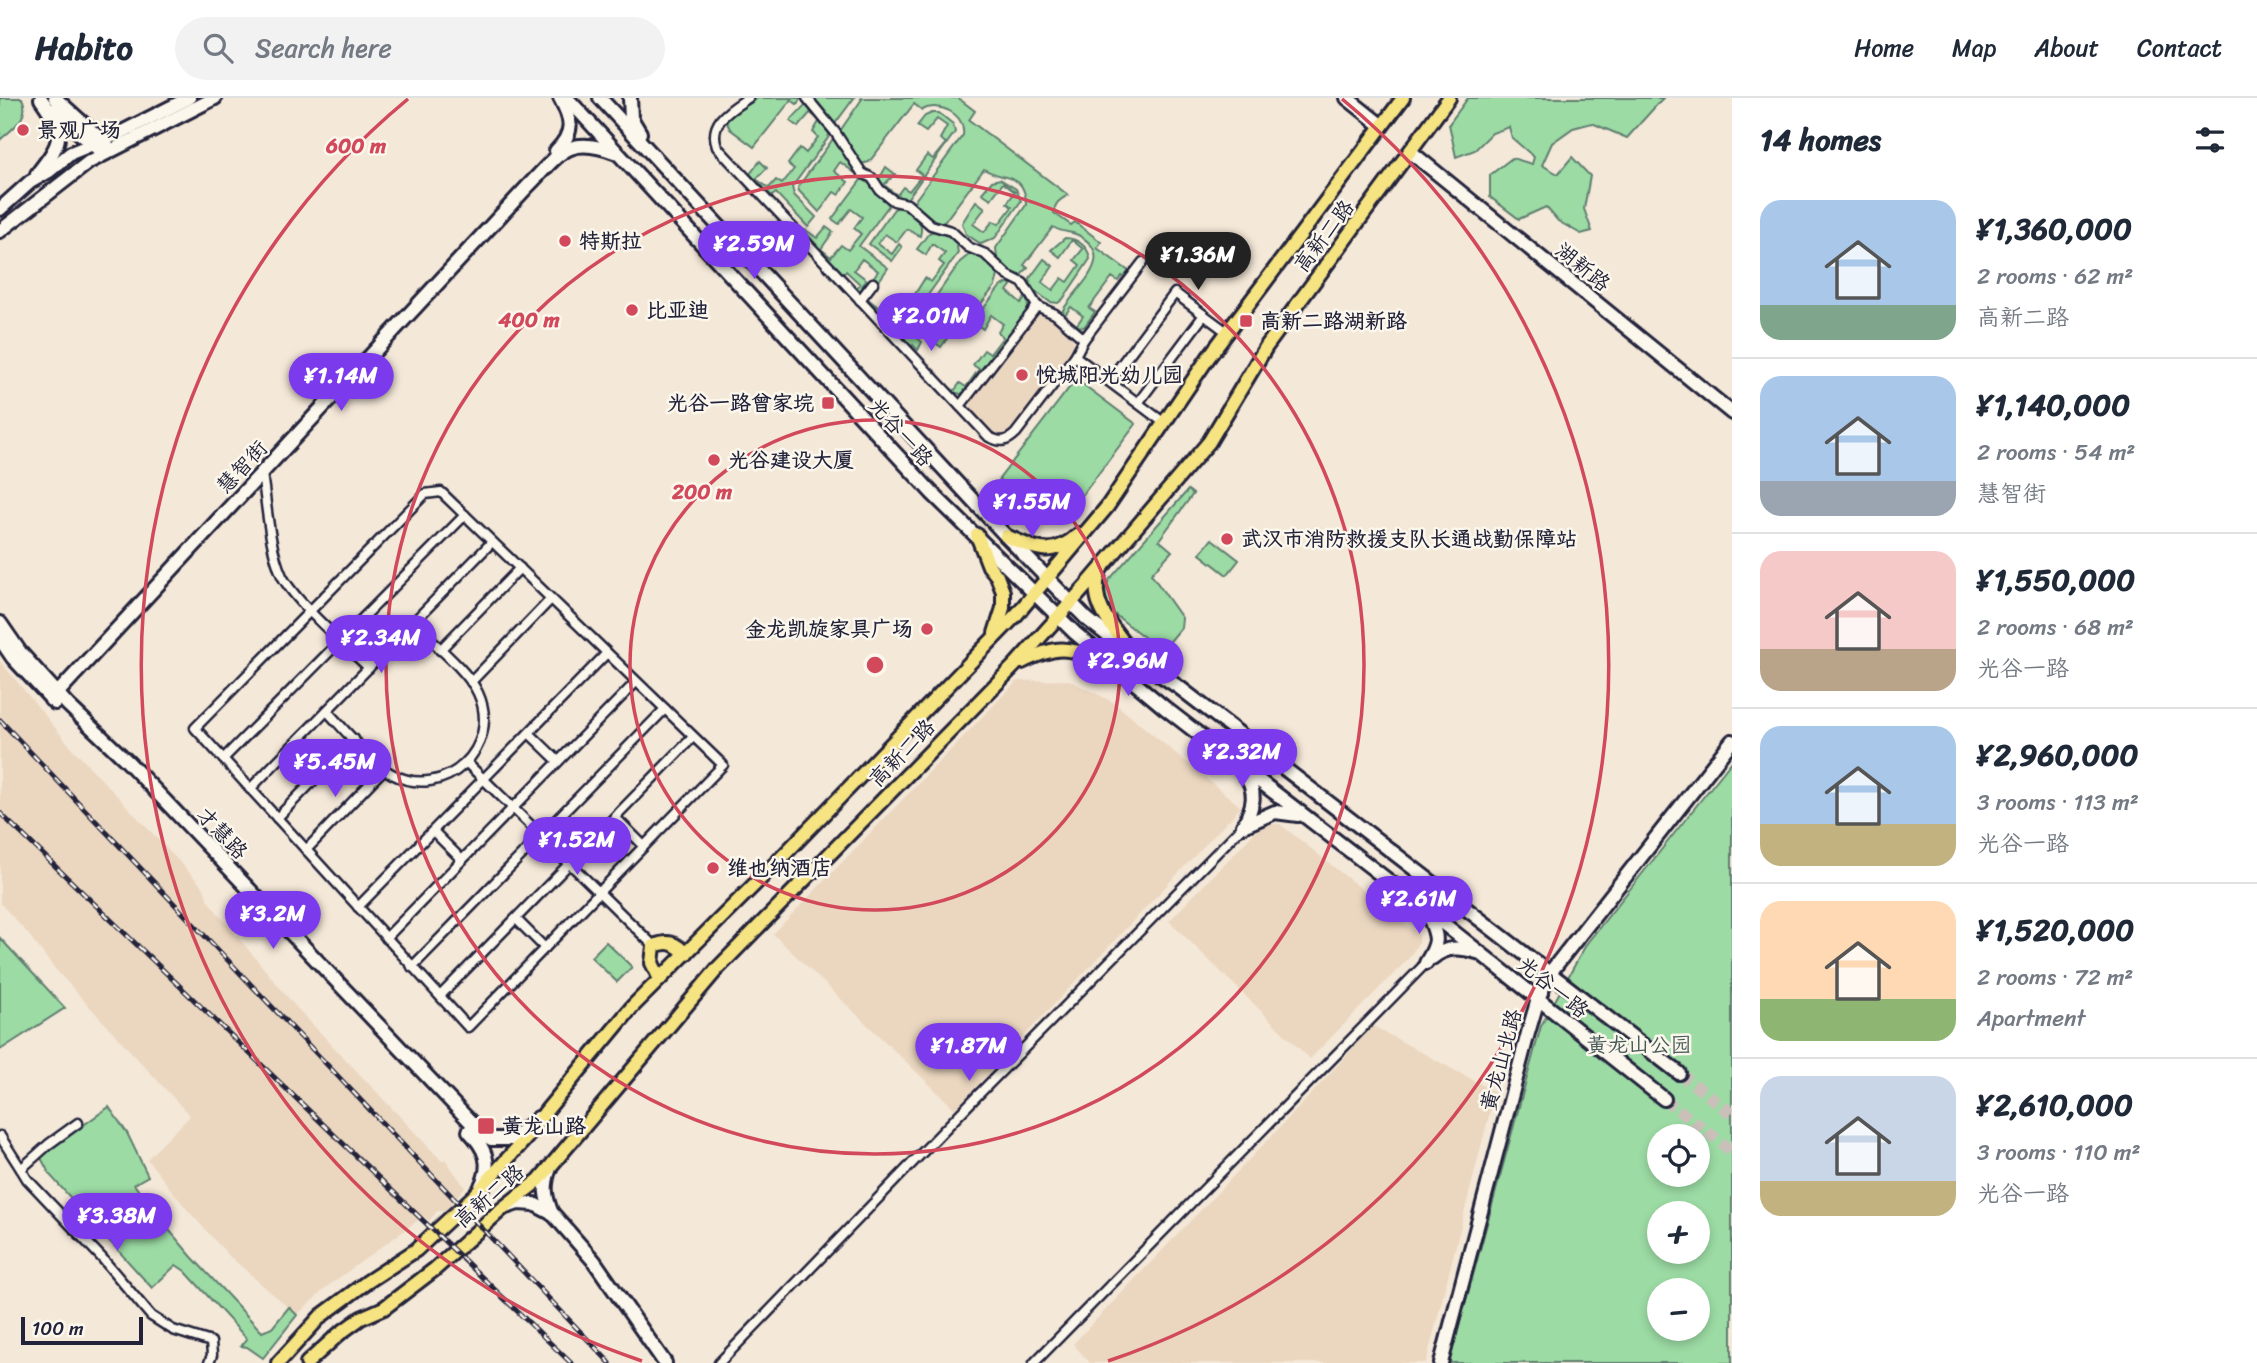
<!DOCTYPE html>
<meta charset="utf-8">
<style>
:root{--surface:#fff;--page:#f2f2f3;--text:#1f2937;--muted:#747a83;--line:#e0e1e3;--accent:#7c3aed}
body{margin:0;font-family:Sriracha,"LXGW WenKai TC",sans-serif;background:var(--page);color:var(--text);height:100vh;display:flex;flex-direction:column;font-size:26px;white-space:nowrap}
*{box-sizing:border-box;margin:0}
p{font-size:23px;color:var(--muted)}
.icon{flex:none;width:38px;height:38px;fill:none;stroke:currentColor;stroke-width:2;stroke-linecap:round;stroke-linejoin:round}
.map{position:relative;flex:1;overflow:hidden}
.drawer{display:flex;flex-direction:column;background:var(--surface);width:525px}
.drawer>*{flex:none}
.fabs{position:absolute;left:1647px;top:1026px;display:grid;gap:14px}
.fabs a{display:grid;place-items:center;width:63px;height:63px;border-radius:50%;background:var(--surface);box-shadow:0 4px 10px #0003;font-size:35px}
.scale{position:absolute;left:21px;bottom:18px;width:122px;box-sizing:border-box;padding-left:7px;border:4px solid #22223b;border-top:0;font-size:19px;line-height:24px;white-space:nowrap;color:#22223b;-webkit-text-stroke:5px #fbf7ec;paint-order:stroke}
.price{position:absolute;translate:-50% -60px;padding:0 16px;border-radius:24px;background:var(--accent);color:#fff;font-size:23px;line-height:46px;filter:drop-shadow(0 2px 4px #0008)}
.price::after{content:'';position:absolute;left:50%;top:42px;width:21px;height:16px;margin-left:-10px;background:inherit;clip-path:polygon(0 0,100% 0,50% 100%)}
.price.current{background:#222;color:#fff}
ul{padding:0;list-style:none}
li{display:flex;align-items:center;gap:21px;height:175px;padding:0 28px}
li+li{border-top:2px solid var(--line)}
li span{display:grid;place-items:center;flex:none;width:196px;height:140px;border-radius:21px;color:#555}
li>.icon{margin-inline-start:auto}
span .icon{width:84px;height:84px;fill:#fffc;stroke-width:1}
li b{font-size:30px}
h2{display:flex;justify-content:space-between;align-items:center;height:84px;padding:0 28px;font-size:30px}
header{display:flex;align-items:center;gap:42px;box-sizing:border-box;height:98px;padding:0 35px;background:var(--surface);border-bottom:2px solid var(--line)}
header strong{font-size:33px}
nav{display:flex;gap:38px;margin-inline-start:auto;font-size:24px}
.search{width:490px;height:63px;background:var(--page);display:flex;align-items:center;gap:18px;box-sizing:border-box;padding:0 24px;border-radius:38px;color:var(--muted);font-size:26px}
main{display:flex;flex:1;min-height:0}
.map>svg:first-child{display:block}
.built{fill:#ebd7c0}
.green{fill:#9cdba4;stroke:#5f7e70;stroke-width:2;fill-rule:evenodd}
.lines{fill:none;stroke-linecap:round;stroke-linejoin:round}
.secondary-tunnel{stroke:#cac0b9;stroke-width:12;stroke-dasharray:12 6;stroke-linecap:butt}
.street-casing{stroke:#22223b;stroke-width:13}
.secondary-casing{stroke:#22223b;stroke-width:18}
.primary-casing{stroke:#22223b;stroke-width:18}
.street{stroke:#fbf7ec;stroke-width:8}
.secondary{stroke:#fbf7ec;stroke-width:12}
.primary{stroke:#f6e381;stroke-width:12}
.rail-casing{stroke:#22223b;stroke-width:5}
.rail{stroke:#fbf7ec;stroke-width:2.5;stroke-dasharray:8;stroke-linecap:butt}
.ring{fill:none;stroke:#d1495b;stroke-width:3.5}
.poi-dot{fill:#d1495b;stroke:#fbf7ec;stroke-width:2.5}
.labels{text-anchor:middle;stroke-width:5;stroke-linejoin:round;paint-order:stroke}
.poi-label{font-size:21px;font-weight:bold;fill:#22223b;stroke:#fbf7ec;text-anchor:start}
.street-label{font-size:21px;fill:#22223b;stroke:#fbf7ec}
.park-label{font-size:21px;fill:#475a5a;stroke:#fbf7ec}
.centre{fill:#d1495b;stroke:#fbf7ec;stroke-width:3.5}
.ring-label{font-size:21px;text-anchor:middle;font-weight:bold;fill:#d1495b;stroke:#fbf7ec;stroke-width:5;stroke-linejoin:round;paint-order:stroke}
</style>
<header>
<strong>Habito</strong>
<div class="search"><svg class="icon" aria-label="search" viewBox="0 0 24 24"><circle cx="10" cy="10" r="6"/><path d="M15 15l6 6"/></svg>Search here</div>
<nav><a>Home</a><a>Map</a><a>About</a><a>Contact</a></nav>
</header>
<main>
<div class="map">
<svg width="1732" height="1265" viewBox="0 0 1732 1265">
<rect width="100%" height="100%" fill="#f4e8d8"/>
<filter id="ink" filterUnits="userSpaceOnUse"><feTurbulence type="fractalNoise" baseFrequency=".0143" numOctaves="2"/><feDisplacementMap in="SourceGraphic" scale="14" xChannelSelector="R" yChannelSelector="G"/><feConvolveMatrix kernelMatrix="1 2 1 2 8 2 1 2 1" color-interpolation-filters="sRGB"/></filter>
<g filter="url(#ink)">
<g class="built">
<path d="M 1036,216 L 1050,219 L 1069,233 L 1075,246 L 1072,256 L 1009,337 L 996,339 L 972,317 L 970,303 Z"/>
<path d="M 0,563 L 71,649 L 204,790 L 208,803 L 295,908 L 442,1063 L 445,1061 L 465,1089 L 446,1112 L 438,1112 L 429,1123 L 424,1118 L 328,1188 L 297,1217 L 228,1157 L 185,1109 L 147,1061 L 190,1018 L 55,871 L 28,836 L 0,805 Z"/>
<path d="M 1069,582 L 1113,604 L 1241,709 L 955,1011 L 773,836 L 1017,583 Z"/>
<path d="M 1263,726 L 1280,726 L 1419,837 L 1419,844 L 1409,860 L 1310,961 L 1169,823 Z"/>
<path d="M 1373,928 L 1495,994 L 1426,1265 L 1090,1265 L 1073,1246 L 1304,1004 Z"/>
</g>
<g class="green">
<path d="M 0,0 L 22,0 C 31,19 13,30 0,42 Z"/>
<path d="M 758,0 L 801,0 L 797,6 L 791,2 L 754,49 L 730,31 L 726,23 L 729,18 Z"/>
<path d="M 811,0 L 854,0 L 834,27 L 831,26 Z"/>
<path d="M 860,0 L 958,0 L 975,13 L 969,22 L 1068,97 C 1060,102 1055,104 1054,115 L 1071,127 L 1075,124 L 1101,144 L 1097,150 L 1130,174 L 1126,180 L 1122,178 L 1118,183 L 1112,179 L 1089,210 L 1095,214 L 1084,229 L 1076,228 L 1083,218 L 1071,209 L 1064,218 L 1063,212 C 1077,188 1119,159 1078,137 C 1069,132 1064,136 1053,129 L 1024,167 L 1028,170 L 1021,177 L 1014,176 L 997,161 L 996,150 L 1026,107 C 1026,73 1002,83 984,71 L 942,127 L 934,125 L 913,107 L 913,105 L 963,37 C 966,16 939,3 922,12 L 914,6 L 869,64 L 860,66 L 840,33 L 862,1 Z"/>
<path d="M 1468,0 L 1663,0 L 1627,40 L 1592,25 L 1573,30 L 1552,45 L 1542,67 L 1558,76 L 1572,59 L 1590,78 L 1584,111 L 1592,133 L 1581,136 L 1558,123 L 1546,109 L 1519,121 L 1490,99 L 1490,77 L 1512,60 L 1532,66 L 1534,59 L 1512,40 L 1509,29 L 1492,35 L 1475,52 L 1456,59 L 1449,26 Z"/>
<path d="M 805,7 L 809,8 L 830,34 L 828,40 L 792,89 L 794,97 L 816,119 L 808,129 L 776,95 L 772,98 L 750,76 L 760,63 L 767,70 L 756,81 L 769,90 L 776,82 L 782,86 L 794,71 L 788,66 L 800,50 L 806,55 L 818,39 L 813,34 L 820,22 L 810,15 L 798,29 L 790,23 Z"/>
<path d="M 932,15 L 939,15 L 953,26 L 955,34 L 907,101 C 895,103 885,93 878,83 L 886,69 L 895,76 L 884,87 L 897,97 L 903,89 L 909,93 L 922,77 L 916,72 L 927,57 L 933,61 L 946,45 L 940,41 L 947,28 L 937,21 L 926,34 L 917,28 L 925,18 Z"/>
<path d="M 833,41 L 836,42 L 856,73 L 855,75 L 840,64 L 834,73 L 848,84 L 839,97 L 834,94 L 819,114 L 799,93 L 798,89 Z"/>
<path d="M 865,81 L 889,107 L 859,148 L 888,170 L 876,187 L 870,184 L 878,173 L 862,161 L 854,172 L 867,182 L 862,188 L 865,190 L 858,193 L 855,192 L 860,186 L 846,173 L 841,177 L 802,136 L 806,132 L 817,140 L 826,129 L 833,134 L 821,151 L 831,159 L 841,147 L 848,152 L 861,136 L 854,130 L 862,119 L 851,111 L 839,126 L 832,121 L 861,82 Z"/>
<path d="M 1000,81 L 1016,91 L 1021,103 L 995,140 L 981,146 L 966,136 L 962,125 L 976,103 L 985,110 L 973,126 L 984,134 L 993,123 L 999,126 L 1012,109 L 1007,105 L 1015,94 L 1003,85 L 991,101 L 982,95 L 992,83 Z"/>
<path d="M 899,109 C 912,111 925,123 920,138 L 907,131 L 897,144 L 885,136 L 878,146 L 892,156 L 899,146 L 902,149 L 892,163 L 869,146 L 894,111 Z"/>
<path d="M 936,132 L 947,135 L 956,142 L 958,155 L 905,229 L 922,244 L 918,252 L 913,247 L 910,250 L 866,204 L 868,201 L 883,213 L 880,217 L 892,226 L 898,218 L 902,221 L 919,199 L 915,196 L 925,180 L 931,184 L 944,167 L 939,163 L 945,155 L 932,146 L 926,157 L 917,151 L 929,135 Z"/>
<path d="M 1065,140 C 1077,140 1089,149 1090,161 L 1063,201 L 1058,205 L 1050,204 L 1031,190 L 1030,180 L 1044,161 L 1053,168 L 1042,184 L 1053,192 L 1062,180 L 1068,184 L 1080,167 L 1074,162 L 1083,151 L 1072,142 L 1060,159 L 1051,152 Z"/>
<path d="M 971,155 L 980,156 L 999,174 L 995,188 L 980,207 L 974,202 L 941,249 L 920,233 L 918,224 L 960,164 Z"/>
<path d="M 1006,186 L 1012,186 L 1007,193 L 1021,205 L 1027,198 L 1028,211 L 969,292 L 961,296 L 952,294 L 941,283 L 954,293 L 960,285 L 966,289 L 979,271 L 973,267 L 984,252 L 990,256 L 1003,239 L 998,234 L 1003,226 L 991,217 L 983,231 L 973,224 L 1000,189 Z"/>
<path d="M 1076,281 L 1136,326 L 1068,416 C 1041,439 1016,400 999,381 Z"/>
<path d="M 1188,392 L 1193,396 L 1159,442 L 1172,453 L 1151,476 L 1182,520 L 1181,530 L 1162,553 C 1153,545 1112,516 1108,510 C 1103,501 1105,491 1109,482 Z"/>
<path d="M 1212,441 L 1239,462 L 1227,477 L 1200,456 Z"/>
<path d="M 1732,663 L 1732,1265 L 1449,1265 L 1541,928 L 1587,845 ZM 1659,1038 L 1698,1038 L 1698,1076 L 1659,1076 ZM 1659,1115 L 1698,1115 L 1698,1153 L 1659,1153 ZM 1659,1192 L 1698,1192 L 1698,1230 L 1659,1230 Z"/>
<path d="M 0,840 L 65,910 L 0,952 Z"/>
<path d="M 606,844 L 632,869 L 617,884 L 591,859 Z"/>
<path d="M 109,1009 L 127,1035 L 148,1078 L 134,1086 L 152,1112 L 192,1159 L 262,1234 L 272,1230 L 289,1209 L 297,1217 L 263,1260 L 247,1249 L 241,1248 L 247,1241 L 185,1173 L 176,1167 L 152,1190 L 50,1077 L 40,1058 Z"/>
</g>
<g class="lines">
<g class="secondary-tunnel">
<path d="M 1679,975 L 1732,1016"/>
<path d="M 1664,1001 L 1732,1053"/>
</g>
<g class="street-casing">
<g id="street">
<path d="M 748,0 C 730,12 708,24 717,49 L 989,339 C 1001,345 1007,344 1016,335 L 1075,258 L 1163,324"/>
<path d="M 807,0 L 835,34 L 862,75 L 872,80 L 880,92 L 894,103 L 907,106 L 931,127 L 951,133 L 968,149 L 985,156 L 1007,177 L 1023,185 L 1037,208"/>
<path d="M 860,202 L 873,185"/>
<path d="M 1204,217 L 1227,234"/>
<path d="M 1075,258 L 1084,241 L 1143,164"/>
<path d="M 1109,283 L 1175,195 L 1204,217 L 1138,305"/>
<path d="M 960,308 L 1037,208 L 1055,216 L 1084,241"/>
<path d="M 262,376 C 267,407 269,450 282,478 C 296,505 345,547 369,570"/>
<path d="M 441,394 L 723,667 L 468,929 L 195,630 L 425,396 Z"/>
<path d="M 440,552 L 520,470"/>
<path d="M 471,584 L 551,501"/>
<path d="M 327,613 C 342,629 374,667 392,676 C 444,704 503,649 478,595 C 468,573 431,543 413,525"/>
<path d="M 529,635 L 558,663"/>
<path d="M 223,661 L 465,417"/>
<path d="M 467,665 L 654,848"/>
<path d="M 250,691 L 492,444"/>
<path d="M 615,719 L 644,748"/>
<path d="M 277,720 L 354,641"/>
<path d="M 433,733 L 462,762"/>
<path d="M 306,752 L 384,671"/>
<path d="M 358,809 L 607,555"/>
<path d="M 516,821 L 545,850"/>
<path d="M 386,840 L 636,584"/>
<path d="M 412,869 L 665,611"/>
<path d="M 440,898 L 693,639"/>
<path d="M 78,1025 L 49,1046 L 21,1071 L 27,1081 L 102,1160 L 151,1218 L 173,1232 L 211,1244 L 212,1257 L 209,1265"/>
<path d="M 0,1038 L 21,1071"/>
<path d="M 719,1265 L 976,999 L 1243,728"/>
<path d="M 1034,1265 L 1426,865"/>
</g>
</g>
<g class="secondary-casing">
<g id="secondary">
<path d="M 55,0 L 107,47"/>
<path d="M 567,0 L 932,395 L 1075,535 L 1165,610 L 1425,811 L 1664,1001"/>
<path d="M 600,0 L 1006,438 L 1087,521 L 1144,566 L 1180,590 L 1679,975"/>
<path d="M 630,0 L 631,20 L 640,35"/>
<path d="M 1347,0 L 1382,28"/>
<path d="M 53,12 L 98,51"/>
<path d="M 556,53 C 575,34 572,22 560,0"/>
<path d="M 1411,54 L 1732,315"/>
<path d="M 37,76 C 63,43 66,36 41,1"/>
<path d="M 0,111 L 30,84 L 49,73 L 71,55 L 122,34 L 189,0"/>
<path d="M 0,133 L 89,64 L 215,0"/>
<path d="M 0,525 L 20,554 L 68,607 L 127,663 L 483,1037 L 491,1041 L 512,1041 L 538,1020"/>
<path d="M 0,541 L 13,560 L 55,605"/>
<path d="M 51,602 L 527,89 C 561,55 567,36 617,55"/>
<path d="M 1243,674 C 1258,693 1254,708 1243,728"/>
<path d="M 1243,728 L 1275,714 L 1298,717"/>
<path d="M 1432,860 C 1447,848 1459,849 1477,854"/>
<path d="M 1426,865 C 1441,841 1437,839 1427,814"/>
<path d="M 469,1033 C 485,1050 493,1066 481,1088"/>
<path d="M 550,1070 C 543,1088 545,1098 552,1116"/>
<path d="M 506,1109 L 518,1105 L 534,1106 L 553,1116 L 594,1163 L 665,1265"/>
<path d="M 1441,1265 L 1528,935 L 1538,901 L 1549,876 L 1732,643"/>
</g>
</g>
<g class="primary-casing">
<g id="primary">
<path d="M 977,437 L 989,468 L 997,478 L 1003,494 L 1003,510 L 995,535"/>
<path d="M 1006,438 C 1036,451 1052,461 1079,436"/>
<path d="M 1099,476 C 1088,507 1117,534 1134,558"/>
<path d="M 1022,564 C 1063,544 1069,551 1110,565"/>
<path d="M 660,881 L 652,865 L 654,848 C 669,842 675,845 686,856"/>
<path d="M 278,1265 L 321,1218 L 367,1184 L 416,1152 L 475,1097 L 527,1039 L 546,1013 L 633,908 L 782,759 L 1017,516 L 1107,409 L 1208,260 L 1403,0"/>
<path d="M 307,1265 L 339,1236 L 361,1220 L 384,1210 L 435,1171 L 502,1111 L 539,1082 L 718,870 L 1015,567 L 1086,488 L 1209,344 L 1266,249 L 1449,0"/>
</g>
</g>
<use href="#street" class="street"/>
<use href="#secondary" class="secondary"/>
<use href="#primary" class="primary"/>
<g class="rail-casing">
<g id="rail">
<path d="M 0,622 L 610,1265"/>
<path d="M 0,715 L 571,1265"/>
</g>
</g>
<use href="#rail" class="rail"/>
</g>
</g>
<g class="ring">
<circle cx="875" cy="567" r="245"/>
<circle cx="875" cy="567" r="489"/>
<path d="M642 1263A734 734 0 0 1 408 1M1342 1A734 734 0 0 1 1108 1263"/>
</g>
<g class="poi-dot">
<circle cx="23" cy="32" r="7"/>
<circle cx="565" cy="143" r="7"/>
<circle cx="632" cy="212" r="7"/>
<rect x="1239" y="216" width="14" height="14" rx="3.5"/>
<circle cx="1022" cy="277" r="7"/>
<rect x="821" y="298" width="14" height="14" rx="3.5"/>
<circle cx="714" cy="362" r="7"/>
<circle cx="1227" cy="441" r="7"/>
<circle cx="927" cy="531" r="7"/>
<circle cx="713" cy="770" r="7"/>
<rect x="477" y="1019" width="18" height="18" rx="3.5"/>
</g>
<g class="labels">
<g class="poi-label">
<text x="37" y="39">景观广场</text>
<text x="579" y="150">特斯拉</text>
<text x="646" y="219">比亚迪</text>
<text x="1260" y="230">高新二路湖新路</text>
<text x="1036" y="284">悦城阳光幼儿园</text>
<text x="814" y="312" text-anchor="end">光谷一路曾家垸</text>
<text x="728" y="369">光谷建设大厦</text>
<text x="1241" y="448">武汉市消防救援支队长通战勤保障站</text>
<text x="913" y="538" text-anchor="end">金龙凯旋家具广场</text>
<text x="727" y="777">维也纳酒店</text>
<text x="502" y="1035">黄龙山路</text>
</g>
<g class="street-label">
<text transform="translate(1324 138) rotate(-53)" y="7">高新二路</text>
<text transform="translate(1583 169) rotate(39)" y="7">湖新路</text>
<text transform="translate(901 334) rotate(48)" y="7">光谷一路</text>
<text transform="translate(242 369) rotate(-47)" y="7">慧智街</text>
<text transform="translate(902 655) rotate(-46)" y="7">高新二路</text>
<text transform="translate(222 735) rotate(46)" y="7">才慧路</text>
<text transform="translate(1553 889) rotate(39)" y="7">光谷一路</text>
<text transform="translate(1501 962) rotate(-75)" y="7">黄龙山北路</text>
<text transform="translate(489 1098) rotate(-41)" y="7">高新二路</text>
</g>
<g class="park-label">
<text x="1639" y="954">黄龙山公园</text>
</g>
</g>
<circle cx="875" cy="567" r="10" class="centre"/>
<g class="ring-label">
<text x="356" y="55">600 m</text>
<text x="529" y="229">400 m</text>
<text x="702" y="401">200 m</text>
</g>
</svg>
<div class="fabs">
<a><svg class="icon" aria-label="locate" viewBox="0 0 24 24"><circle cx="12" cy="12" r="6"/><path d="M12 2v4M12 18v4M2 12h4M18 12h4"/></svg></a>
<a>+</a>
<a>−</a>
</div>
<div class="scale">100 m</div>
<b class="price" style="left:754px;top:183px">¥2.59M</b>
<b class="price current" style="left:1198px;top:194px">¥1.36M</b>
<b class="price" style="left:931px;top:255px">¥2.01M</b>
<b class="price" style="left:341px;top:315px">¥1.14M</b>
<b class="price" style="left:1032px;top:441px">¥1.55M</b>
<b class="price" style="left:381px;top:577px">¥2.34M</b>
<b class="price" style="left:1128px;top:600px">¥2.96M</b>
<b class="price" style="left:1242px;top:691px">¥2.32M</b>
<b class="price" style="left:335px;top:701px">¥5.45M</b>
<b class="price" style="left:577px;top:779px">¥1.52M</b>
<b class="price" style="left:1419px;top:838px">¥2.61M</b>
<b class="price" style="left:273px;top:853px">¥3.2M</b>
<b class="price" style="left:969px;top:985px">¥1.87M</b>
<b class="price" style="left:117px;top:1155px">¥3.38M</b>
</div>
<section class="drawer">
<h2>14 homes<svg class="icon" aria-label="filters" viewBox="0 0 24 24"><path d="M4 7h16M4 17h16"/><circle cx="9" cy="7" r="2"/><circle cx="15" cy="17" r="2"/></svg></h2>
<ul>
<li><span style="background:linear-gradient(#a9c7e8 75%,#7fa58c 0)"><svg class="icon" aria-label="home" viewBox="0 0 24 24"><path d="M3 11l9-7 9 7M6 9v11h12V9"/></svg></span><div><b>¥1,360,000</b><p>2 rooms · 62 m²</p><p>高新二路</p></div></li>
<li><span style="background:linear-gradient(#a9c7e8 75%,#9aa5b1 0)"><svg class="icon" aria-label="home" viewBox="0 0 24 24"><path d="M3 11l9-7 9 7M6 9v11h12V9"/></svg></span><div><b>¥1,140,000</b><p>2 rooms · 54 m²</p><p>慧智街</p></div></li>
<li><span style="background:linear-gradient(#f6c9c9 70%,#b9a48a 0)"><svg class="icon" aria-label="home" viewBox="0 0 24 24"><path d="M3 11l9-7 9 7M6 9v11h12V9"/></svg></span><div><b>¥1,550,000</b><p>2 rooms · 68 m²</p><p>光谷一路</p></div></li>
<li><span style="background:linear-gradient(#a9c7e8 70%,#c2b280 0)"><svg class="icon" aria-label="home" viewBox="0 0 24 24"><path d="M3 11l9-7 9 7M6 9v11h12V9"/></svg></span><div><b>¥2,960,000</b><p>3 rooms · 113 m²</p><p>光谷一路</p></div></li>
<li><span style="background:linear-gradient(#ffd9b3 70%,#8fb573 0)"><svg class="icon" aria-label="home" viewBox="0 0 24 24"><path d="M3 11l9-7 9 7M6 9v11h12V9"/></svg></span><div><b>¥1,520,000</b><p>2 rooms · 72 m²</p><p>Apartment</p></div></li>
<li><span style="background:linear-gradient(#c9d6e8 75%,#c2b280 0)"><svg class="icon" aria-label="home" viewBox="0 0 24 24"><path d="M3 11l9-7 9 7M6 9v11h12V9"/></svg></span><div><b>¥2,610,000</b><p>3 rooms · 110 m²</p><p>光谷一路</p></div></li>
</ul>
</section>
</main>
